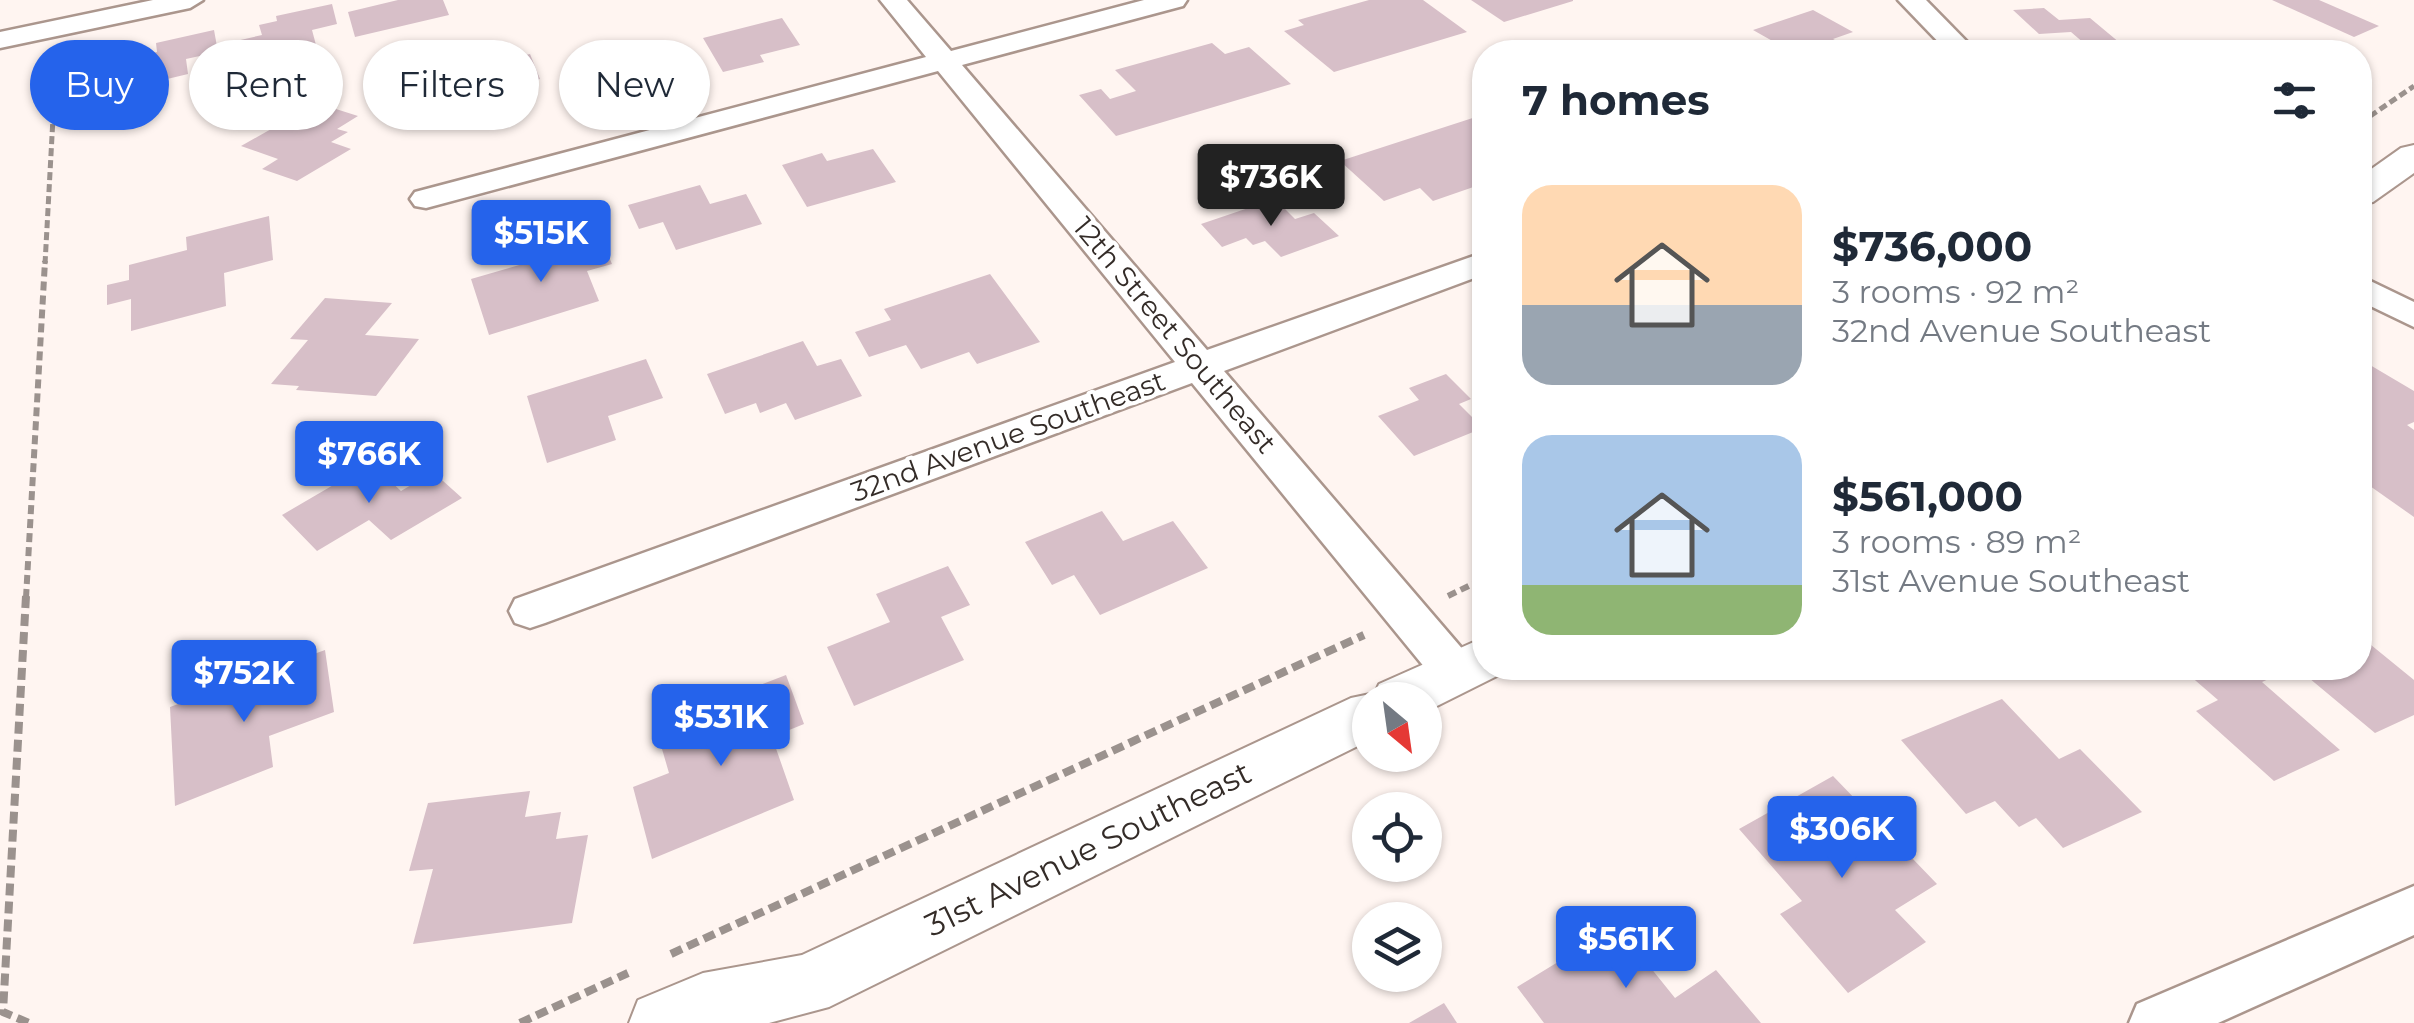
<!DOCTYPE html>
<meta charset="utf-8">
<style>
:root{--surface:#fff;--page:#f6f6f7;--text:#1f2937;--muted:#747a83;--accent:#2563eb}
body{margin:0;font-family:Montserrat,sans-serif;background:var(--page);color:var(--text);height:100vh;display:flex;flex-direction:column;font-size:38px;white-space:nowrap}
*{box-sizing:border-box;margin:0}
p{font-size:32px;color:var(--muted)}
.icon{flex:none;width:55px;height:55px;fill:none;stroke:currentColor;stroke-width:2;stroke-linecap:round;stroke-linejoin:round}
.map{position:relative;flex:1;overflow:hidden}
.drawer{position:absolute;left:1472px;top:40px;width:900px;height:640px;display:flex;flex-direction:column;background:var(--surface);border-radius:40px;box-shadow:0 2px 8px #0004}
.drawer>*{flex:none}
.top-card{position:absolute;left:30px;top:40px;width:950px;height:90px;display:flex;gap:20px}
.needle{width:65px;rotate:151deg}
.controls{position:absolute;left:1352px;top:682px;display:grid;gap:20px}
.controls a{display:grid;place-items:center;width:90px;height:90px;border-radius:50%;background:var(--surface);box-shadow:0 2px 8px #0004;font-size:50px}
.price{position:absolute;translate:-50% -85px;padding:0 22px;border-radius:10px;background:var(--accent);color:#fff;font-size:32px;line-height:65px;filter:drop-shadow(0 2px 5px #0008)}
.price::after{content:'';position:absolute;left:50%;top:60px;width:30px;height:22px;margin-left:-15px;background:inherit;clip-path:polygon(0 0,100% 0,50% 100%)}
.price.active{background:#222;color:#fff}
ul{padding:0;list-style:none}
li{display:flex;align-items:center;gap:30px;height:250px;padding:0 50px}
li span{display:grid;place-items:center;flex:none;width:280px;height:200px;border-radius:30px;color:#555}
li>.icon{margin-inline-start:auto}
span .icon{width:120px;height:120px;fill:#fffc;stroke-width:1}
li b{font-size:42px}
h2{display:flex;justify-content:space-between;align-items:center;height:120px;padding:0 50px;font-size:42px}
.tag{padding:0 35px;border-radius:45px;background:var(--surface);box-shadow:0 2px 8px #0004;font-size:35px;line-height:90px}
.tag.active{background:var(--accent);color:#fff}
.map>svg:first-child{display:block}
.building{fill:#d7bfc8}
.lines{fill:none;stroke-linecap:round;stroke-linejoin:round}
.minor-casing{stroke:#ab968d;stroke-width:5}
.tertiary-casing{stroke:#ab968d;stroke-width:4}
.path-far2{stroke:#9b928e;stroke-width:5;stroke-dasharray:8 4;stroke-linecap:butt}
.path-far1{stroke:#9b928e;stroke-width:6;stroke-dasharray:9 5;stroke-linecap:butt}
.path{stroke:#9b928e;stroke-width:8;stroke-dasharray:12 6;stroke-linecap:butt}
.minor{fill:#fff;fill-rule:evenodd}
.tertiary{fill:#fff;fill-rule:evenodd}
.labels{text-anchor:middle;stroke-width:8;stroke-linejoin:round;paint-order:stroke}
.street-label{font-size:28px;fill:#342c28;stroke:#fff}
.near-street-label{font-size:32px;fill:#342c28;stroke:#fff}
</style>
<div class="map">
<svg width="2414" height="1023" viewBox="0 0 2414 1023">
<rect width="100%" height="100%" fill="#fff5f1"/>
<g class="building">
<path d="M 398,0 L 443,0 L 449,15 L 355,37 L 348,12 Z"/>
<path d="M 1369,0 L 1423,0 L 1467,32 L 1334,72 L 1284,31 L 1304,25 L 1298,20 Z"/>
<path d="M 1471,0 L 1573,0 L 1573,1 L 1504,22 Z"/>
<path d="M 2272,0 L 2319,0 L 2379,26 L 2354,37 Z"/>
<path d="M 332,4 L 337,24 L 312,30 L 316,45 L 239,63 L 236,41 L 262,35 L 259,25 L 277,21 L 276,16 Z"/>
<path d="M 2044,8 L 2059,20 L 2090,18 L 2126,48 L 2092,50 L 2071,32 L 2039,34 L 2013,10 Z"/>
<path d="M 1813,10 L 1853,32 L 1833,39 L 1857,52 L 1792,52 L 1753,30 Z"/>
<path d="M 782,18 L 800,45 L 760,55 L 764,62 L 723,72 L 703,38 Z"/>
<path d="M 214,30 L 218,52 L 186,59 L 188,74 L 105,94 L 103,73 L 133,66 L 133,57 L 157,52 L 156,43 Z"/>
<path d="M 670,42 L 686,71 L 636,83 L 641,93 L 586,106 L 575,81 L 600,75 L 593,60 Z"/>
<path d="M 1212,43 L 1225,54 L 1249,47 L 1291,84 L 1116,136 L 1079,95 L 1101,89 L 1110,99 L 1136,91 L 1115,70 Z"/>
<path d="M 530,54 L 540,79 L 487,92 L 492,106 L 435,121 L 427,97 L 438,94 L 433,77 Z"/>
<path d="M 317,103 L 358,116 L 337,129 L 348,132 L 331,142 L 351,149 L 297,181 L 262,169 L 278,159 L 241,146 Z"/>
<path d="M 1485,114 L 1485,183 L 1433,201 L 1420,188 L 1384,201 L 1340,161 Z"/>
<path d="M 873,149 L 896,182 L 807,207 L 782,165 L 822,153 L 827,161 Z"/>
<path d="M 700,185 L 710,204 L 746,194 L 762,224 L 676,250 L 663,222 L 639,229 L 628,205 Z"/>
<path d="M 1275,199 L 1295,219 L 1314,213 L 1339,236 L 1281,257 L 1265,241 L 1253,245 L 1246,238 L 1222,247 L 1201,224 Z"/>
<path d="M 269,216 L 273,260 L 224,273 L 226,306 L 131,331 L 131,299 L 107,305 L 107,285 L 129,280 L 129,265 L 187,250 L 186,237 Z"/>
<path d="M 599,234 L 612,264 L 587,271 L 599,301 L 489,335 L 471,279 L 523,264 L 520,257 Z"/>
<path d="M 990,274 L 1040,342 L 977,364 L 969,352 L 921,369 L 906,345 L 869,357 L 855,332 L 891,320 L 884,309 Z"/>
<path d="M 325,298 L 392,303 L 365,335 L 419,339 L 376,396 L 296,390 L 299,386 L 271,384 L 308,340 L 290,339 Z"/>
<path d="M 803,341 L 817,366 L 841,359 L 862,396 L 795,420 L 786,403 L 760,413 L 756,403 L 725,414 L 707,374 Z"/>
<path d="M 646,359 L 663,398 L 608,416 L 616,440 L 547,463 L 527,396 Z"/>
<path d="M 2370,365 L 2414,391 L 2414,422 L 2407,425 L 2414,430 L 2414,517 L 2360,479 L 2360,369 Z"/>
<path d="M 1446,374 L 1471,399 L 1459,404 L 1483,428 L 1414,456 L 1378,416 L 1419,400 L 1409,388 Z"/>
<path d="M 371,463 L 401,491 L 433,472 L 462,498 L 391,540 L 369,520 L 317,551 L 282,515 Z"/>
<path d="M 1102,511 L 1123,541 L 1173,521 L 1208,568 L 1100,615 L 1074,575 L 1052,585 L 1025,542 Z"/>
<path d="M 948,566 L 970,605 L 941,617 L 964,660 L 854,706 L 827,647 L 890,622 L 876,594 Z"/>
<path d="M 2360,636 L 2414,680 L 2414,715 L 2375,733 L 2297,668 L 2360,668 Z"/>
<path d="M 325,650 L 334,712 L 269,736 L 273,767 L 175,806 L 170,707 Z"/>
<path d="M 2181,668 L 2293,668 L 2262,682 L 2340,750 L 2274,781 L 2196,711 L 2218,700 Z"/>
<path d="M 786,675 L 804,724 L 772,737 L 794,800 L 652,859 L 633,787 L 669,773 L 662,749 L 697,736 L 690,712 Z"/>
<path d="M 2002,699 L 2059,759 L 2080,749 L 2142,812 L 2063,848 L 2036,818 L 2019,827 L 1995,801 L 1966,814 L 1901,740 Z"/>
<path d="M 1833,776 L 1937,884 L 1895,910 L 1926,942 L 1848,993 L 1780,914 L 1802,901 L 1739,829 Z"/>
<path d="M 530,791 L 525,817 L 561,812 L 556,839 L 588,835 L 572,923 L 413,944 L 433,869 L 409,871 L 428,803 Z"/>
<path d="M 1617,926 L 1675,998 L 1716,970 L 1761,1023 L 1544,1023 L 1517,987 Z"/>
<path d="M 1444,1003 L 1457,1023 L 1409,1023 Z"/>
</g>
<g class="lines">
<g class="minor-casing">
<g id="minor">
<path d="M 153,0 L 203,0 L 190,8 L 0,48 L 0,32 Z"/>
<path d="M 880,0 L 907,0 L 951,51 L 1144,0 L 1187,0 L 1183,6 L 962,65 L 1207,350 L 1485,252 L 1485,274 L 1224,371 L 1471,659 L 1477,672 L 1471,685 L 1455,690 L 1439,685 L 1192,383 L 545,623 L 530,628 L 515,623 L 509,611 L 515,599 L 1175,362 L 938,71 L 426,208 L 415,206 L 410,199 L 415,192 L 926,57 Z"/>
<path d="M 1898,0 L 1926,0 L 1977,52 L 1948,52 Z"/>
<path d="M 2360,276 L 2414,302 L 2414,327 L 2360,301 Z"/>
<path d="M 2414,886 L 2414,935 L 2218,1023 L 2129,1023 L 2137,1004 Z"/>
</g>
</g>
<g class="tertiary-casing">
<g id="tertiary">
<path d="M 2414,145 L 2414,173 L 2373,202 L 2360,205 L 2360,177 L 2401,148 Z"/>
<path d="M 1485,637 L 1485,668 L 1506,668 L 1503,673 L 1425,712 L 1425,700 L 1370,700 L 1370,740 L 829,1007 L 769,1023 L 629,1023 L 638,1000 L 703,973 L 802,955 L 1351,698 L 1375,693 L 1379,684 Z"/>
</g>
</g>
<g class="path-far2">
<path d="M 2360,123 L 2414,86"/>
<path d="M 45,264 L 56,63"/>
</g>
<g class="path-far1">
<path d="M 1448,596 L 1485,578"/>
<path d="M 26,598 L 45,261"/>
</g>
<g class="path">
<path d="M 26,596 L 3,1012 L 29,1023"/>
<path d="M 671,954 L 1364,635"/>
<path d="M 520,1023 L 628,973"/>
</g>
<use href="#minor" class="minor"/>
<use href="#tertiary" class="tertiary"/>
</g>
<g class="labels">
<g class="street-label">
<text transform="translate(1175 335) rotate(50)" y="10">12th Street Southeast</text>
<text transform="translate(1008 436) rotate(-20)" y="10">32nd Avenue Southeast</text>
</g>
<g class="near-street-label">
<text transform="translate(1088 849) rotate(-26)" y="11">31st Avenue Southeast</text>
</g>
</g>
</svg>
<div class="controls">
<a><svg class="needle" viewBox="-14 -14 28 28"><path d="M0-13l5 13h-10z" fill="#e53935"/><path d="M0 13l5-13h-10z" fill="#747a83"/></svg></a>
<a><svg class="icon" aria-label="locate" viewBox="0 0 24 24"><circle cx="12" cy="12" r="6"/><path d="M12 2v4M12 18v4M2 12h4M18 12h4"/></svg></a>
<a><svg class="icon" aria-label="layers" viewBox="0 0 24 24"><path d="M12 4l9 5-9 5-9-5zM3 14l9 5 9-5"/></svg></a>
</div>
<b class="price active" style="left:1271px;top:229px">$736K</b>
<b class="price" style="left:541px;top:285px">$515K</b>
<b class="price" style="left:369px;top:506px">$766K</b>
<b class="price" style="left:244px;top:725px">$752K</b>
<b class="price" style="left:721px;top:769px">$531K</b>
<b class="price" style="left:1842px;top:881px">$306K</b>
<b class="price" style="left:1626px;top:991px">$561K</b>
<div class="top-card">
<a class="tag active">Buy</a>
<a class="tag">Rent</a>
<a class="tag">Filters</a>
<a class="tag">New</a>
</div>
<section class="drawer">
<h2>7 homes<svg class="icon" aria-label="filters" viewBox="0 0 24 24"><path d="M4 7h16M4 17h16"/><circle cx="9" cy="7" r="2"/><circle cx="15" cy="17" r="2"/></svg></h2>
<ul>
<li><span style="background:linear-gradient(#ffd9b3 60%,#9aa5b1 0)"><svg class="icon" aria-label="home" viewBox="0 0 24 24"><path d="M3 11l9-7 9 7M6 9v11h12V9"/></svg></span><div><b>$736,000</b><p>3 rooms · 92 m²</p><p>32nd Avenue Southeast</p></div></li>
<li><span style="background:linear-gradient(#a9c7e8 75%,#8fb573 0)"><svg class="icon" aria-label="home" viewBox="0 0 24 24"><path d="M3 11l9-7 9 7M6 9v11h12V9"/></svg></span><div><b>$561,000</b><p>3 rooms · 89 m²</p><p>31st Avenue Southeast</p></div></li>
</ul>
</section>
</div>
